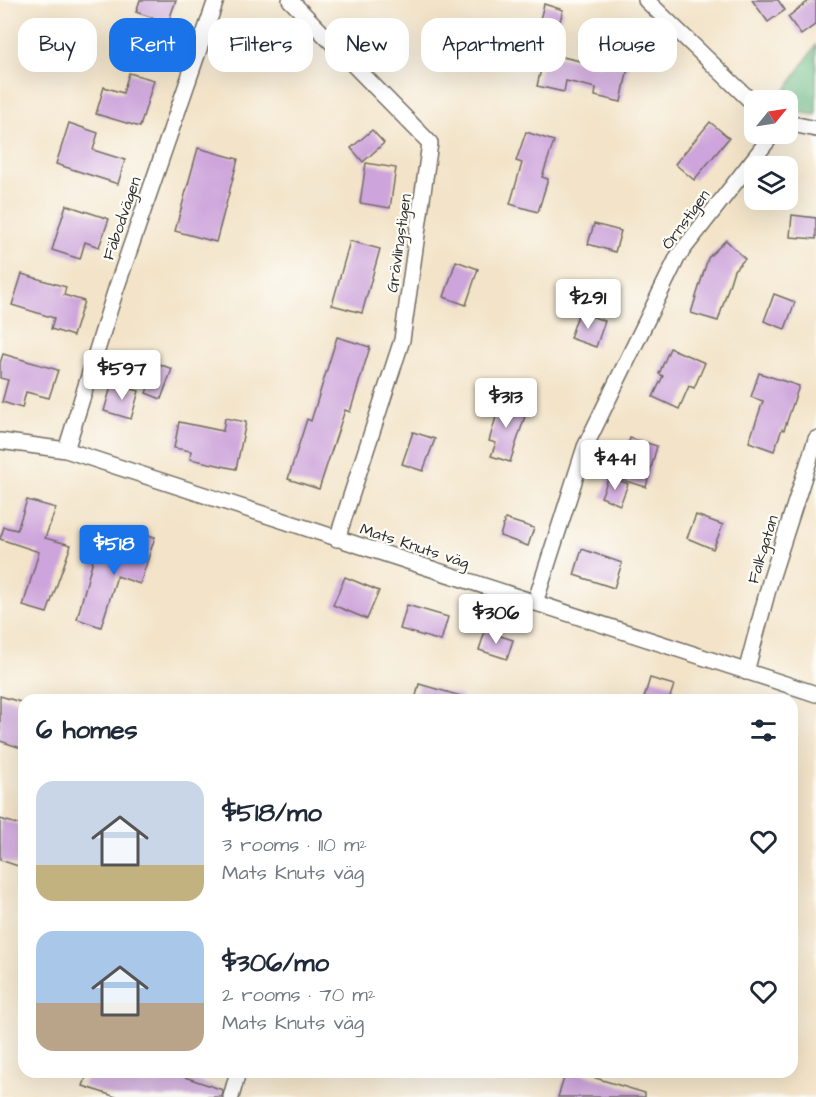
<!DOCTYPE html>
<meta charset="utf-8">
<style>
:root{--surface:#fff;--page:#f6f6f7;--text:#1f2937;--muted:#747a83;--accent:#1a73e8}
body{margin:0;font-family:"Architects Daughter",sans-serif;background:var(--page);color:var(--text);height:100vh;display:flex;flex-direction:column;font-size:22px;white-space:nowrap}
*{box-sizing:border-box;margin:0}
p{font-size:20px;color:var(--muted)}
.icon{flex:none;width:33px;height:33px;fill:none;stroke:currentColor;stroke-width:2;stroke-linecap:round;stroke-linejoin:round}
.map{position:relative;flex:1;overflow:hidden}
.details{position:absolute;left:18px;top:694px;width:780px;height:384px;display:flex;flex-direction:column;background:var(--surface);border-radius:18px;box-shadow:0 6px 24px #0002}
.details>*{flex:none}
.guide{position:absolute;left:18px;top:18px;width:780px;height:54px;display:flex;gap:12px}
.needle{width:39px;rotate:60deg}
.buttons{position:absolute;left:744px;top:90px;display:grid;gap:12px}
.buttons a{display:grid;place-items:center;width:54px;height:54px;border-radius:12px;background:var(--surface);box-shadow:0 6px 24px #0002;font-size:30px}
.price{position:absolute;translate:-50% -51px;padding:0 14px;border-radius:6px;background:#fff;color:#222;font-size:20px;line-height:39px;filter:drop-shadow(0 2px 3px #0008)}
.price::after{content:'';position:absolute;left:50%;top:36px;width:18px;height:14px;margin-left:-9px;background:inherit;clip-path:polygon(0 0,100% 0,50% 100%)}
.price.selected{background:var(--accent);color:#fff}
ul{padding:0;list-style:none}
li{display:flex;align-items:center;gap:18px;height:150px;padding:0 18px}
li span{display:grid;place-items:center;flex:none;width:168px;height:120px;border-radius:18px;color:#555}
li>.icon{margin-inline-start:auto}
span .icon{width:72px;height:72px;fill:#fffc;stroke-width:1}
li b{font-size:26px}
h2{display:flex;justify-content:space-between;align-items:center;height:72px;padding:0 18px;font-size:26px}
.pill{padding:0 21px;border-radius:18px;background:var(--surface);box-shadow:0 6px 24px #0002;font-size:21px;line-height:54px}
.pill.selected{background:var(--accent);color:#fff}
.map>svg:first-child{display:block}
.forest{fill:#6ebd88;stroke:#4c745a;stroke-width:1.5}
.building{fill:#cda4db}
.lines{fill:none;stroke-linecap:round;stroke-linejoin:round}
.street-casing{stroke:#716c62;stroke-width:18}
.street{stroke:#fff;stroke-width:15}
.labels{text-anchor:middle;stroke-width:4.5;stroke-linejoin:round;paint-order:stroke}
.street-label{font-size:16px;fill:#2b2b2b;stroke:#fdfcf7}
</style>
<div class="map">
<svg width="816" height="1097" viewBox="0 0 816 1097">
<rect width="100%" height="100%" fill="#fdfcf7"/>
<filter id="ink" filterUnits="userSpaceOnUse"><feTurbulence type="fractalNoise" baseFrequency=".0167" numOctaves="2"/><feDisplacementMap in="SourceGraphic" scale="12" xChannelSelector="R" yChannelSelector="G"/><feConvolveMatrix kernelMatrix="1 2 1 2 8 2 1 2 1" color-interpolation-filters="sRGB"/></filter>
<filter id="wash" filterUnits="userSpaceOnUse"><feTurbulence type="fractalNoise" baseFrequency=".008" numOctaves="4" result="noise"/><feDisplacementMap in="SourceGraphic" scale="24" xChannelSelector="R" yChannelSelector="G"/><feGaussianBlur stdDeviation="1.35" result="paint"/><feColorMatrix in="noise" values="0 0 0 0 0 0 0 0 0 0 0 0 0 0 0 0 0 1.4 0 .05"/><feComposite in="paint" operator="in"/></filter>
<g filter="url(#wash)">
<rect width="100%" height="100%" fill="#f3e4c9"/>
<path class="forest" d="M 816,45 L 816,115 L 788,110 L 788,100 L 779,100 Z"/>
<g id="blocks">
<g class="building">
<path d="M 140,0 L 176,0 L 168,23 L 136,12 Z"/>
<path d="M 752,0 L 778,0 L 785,10 L 768,22 Z"/>
<path d="M 810,0 L 816,0 L 816,24 L 801,35 L 788,17 Z"/>
<path d="M 544,4 L 563,10 L 556,36 L 537,31 Z"/>
<path d="M 606,47 L 631,53 L 621,102 L 595,96 L 596,88 L 566,81 L 564,92 L 537,86 L 545,53 L 602,66 Z"/>
<path d="M 129,73 L 154,80 L 140,127 L 96,114 L 104,87 L 123,93 Z"/>
<path d="M 710,122 L 729,138 L 694,180 L 675,164 Z"/>
<path d="M 69,123 L 98,133 L 93,150 L 125,160 L 118,184 L 56,164 Z"/>
<path d="M 372,130 L 384,143 L 363,162 L 351,148 Z"/>
<path d="M 526,132 L 554,141 L 542,177 L 548,179 L 538,212 L 510,204 L 522,163 L 516,161 Z"/>
<path d="M 198,148 L 238,159 L 216,242 L 175,231 Z"/>
<path d="M 366,163 L 396,168 L 390,208 L 360,203 Z"/>
<path d="M 66,205 L 109,219 L 99,247 L 85,242 L 80,259 L 52,250 Z"/>
<path d="M 792,215 L 816,218 L 816,239 L 790,237 Z"/>
<path d="M 594,224 L 621,231 L 615,252 L 588,244 Z"/>
<path d="M 726,240 L 745,259 L 734,270 L 718,321 L 691,313 L 708,258 Z"/>
<path d="M 350,241 L 380,249 L 362,313 L 332,305 Z"/>
<path d="M 456,261 L 478,269 L 466,305 L 444,297 Z"/>
<path d="M 22,274 L 66,287 L 64,295 L 84,301 L 73,336 L 51,329 L 54,318 L 12,305 Z"/>
<path d="M 774,294 L 795,302 L 785,329 L 764,321 Z"/>
<path d="M 579,312 L 605,321 L 596,347 L 570,338 Z"/>
<path d="M 337,337 L 370,347 L 350,412 L 345,410 L 319,489 L 288,479 L 307,419 L 311,421 Z"/>
<path d="M 670,348 L 705,363 L 694,388 L 689,386 L 679,409 L 653,397 L 663,376 L 659,374 Z"/>
<path d="M 3,354 L 58,370 L 49,398 L 26,392 L 22,408 L 2,402 L 8,380 L 0,378 L 0,363 Z"/>
<path d="M 157,363 L 172,369 L 161,399 L 146,393 Z"/>
<path d="M 759,373 L 799,386 L 784,430 L 782,429 L 774,451 L 749,442 L 763,401 L 751,397 Z"/>
<path d="M 112,383 L 139,391 L 131,419 L 104,411 Z"/>
<path d="M 496,400 L 527,410 L 510,462 L 491,456 L 496,443 L 489,441 L 496,417 L 492,413 Z"/>
<path d="M 225,418 L 246,422 L 236,469 L 190,459 L 191,451 L 174,448 L 179,422 L 223,431 Z"/>
<path d="M 413,432 L 435,439 L 423,471 L 402,464 Z"/>
<path d="M 630,438 L 657,446 L 646,487 L 619,479 Z"/>
<path d="M 609,477 L 628,484 L 620,505 L 601,497 Z"/>
<path d="M 27,500 L 56,508 L 45,538 L 71,545 L 47,613 L 23,606 L 39,552 L 0,539 L 4,527 L 17,530 Z"/>
<path d="M 696,515 L 723,525 L 713,549 L 687,538 Z"/>
<path d="M 505,519 L 534,528 L 528,546 L 500,536 Z"/>
<path d="M 129,530 L 155,537 L 140,584 L 117,576 L 101,627 L 77,619 L 95,552 L 119,559 Z"/>
<path d="M 582,549 L 622,563 L 614,588 L 574,575 Z"/>
<path d="M 345,577 L 379,591 L 367,619 L 333,605 Z"/>
<path d="M 407,605 L 448,617 L 441,641 L 400,629 Z"/>
<path d="M 485,631 L 513,640 L 507,659 L 479,650 Z"/>
<path d="M 650,678 L 674,685 L 669,700 L 654,700 L 644,698 Z"/>
<path d="M 419,684 L 461,696 L 461,700 L 415,700 Z"/>
<path d="M 0,696 L 24,703 L 24,749 L 0,741 Z"/>
<path d="M 0,819 L 24,826 L 24,868 L 0,860 Z"/>
<path d="M 88,1072 L 170,1072 L 223,1090 L 222,1097 L 116,1097 L 83,1086 Z"/>
<path d="M 566,1072 L 576,1072 L 645,1093 L 645,1097 L 558,1097 Z"/>
</g>
</g>
</g>
<g filter="url(#ink)">
<use href="#blocks" fill-opacity="0" stroke="#716c62" stroke-width="1.5"/>
<g class="lines">
<g class="street-casing">
<g id="street">
<path d="M 290,0 L 430,143 L 402,340 L 337,539"/>
<path d="M 646,0 L 754,104"/>
<path d="M 788,123 L 816,129"/>
<path d="M 0,441 L 66,450 L 816,694"/>
<path d="M 66,450 L 116,289 L 216,0"/>
<path d="M 535,603 L 585,447 L 678,256 L 773,134"/>
<path d="M 746,672 L 770,582 L 816,439"/>
<path d="M 231,1097 L 238,1072"/>
</g>
</g>
<use href="#street" class="street"/>
</g>
</g>
<g class="labels">
<g class="street-label">
<text transform="translate(121 218) rotate(-71)" y="6">Fäbodvägen</text>
<text transform="translate(685 219) rotate(-54)" y="6">Örnstigen</text>
<text transform="translate(398 243) rotate(-82)" y="6">Grävlingstigen</text>
<text transform="translate(415 545) rotate(18)" y="6">Mats Knuts väg</text>
<text transform="translate(762 549) rotate(-73)" y="6">Falkgatan</text>
</g>
</g>
</svg>
<div class="buttons">
<a><svg class="needle" viewBox="-14 -14 28 28"><path d="M0-13l5 13h-10z" fill="#e53935"/><path d="M0 13l5-13h-10z" fill="#747a83"/></svg></a>
<a><svg class="icon" aria-label="layers" viewBox="0 0 24 24"><path d="M12 4l9 5-9 5-9-5zM3 14l9 5 9-5"/></svg></a>
</div>
<b class="price" style="left:588px;top:330px">$291</b>
<b class="price" style="left:122px;top:401px">$597</b>
<b class="price" style="left:506px;top:429px">$313</b>
<b class="price" style="left:615px;top:491px">$441</b>
<b class="price selected" style="left:114px;top:576px">$518</b>
<b class="price" style="left:496px;top:645px">$306</b>
<div class="guide">
<a class="pill">Buy</a>
<a class="pill selected">Rent</a>
<a class="pill">Filters</a>
<a class="pill">New</a>
<a class="pill">Apartment</a>
<a class="pill">House</a>
</div>
<section class="details">
<h2>6 homes<svg class="icon" aria-label="filters" viewBox="0 0 24 24"><path d="M4 7h16M4 17h16"/><circle cx="9" cy="7" r="2"/><circle cx="15" cy="17" r="2"/></svg></h2>
<ul>
<li><span style="background:linear-gradient(#c9d6e8 70%,#c2b280 0)"><svg class="icon" aria-label="home" viewBox="0 0 24 24"><path d="M3 11l9-7 9 7M6 9v11h12V9"/></svg></span><div><b>$518/mo</b><p>3 rooms · 110 m²</p><p>Mats Knuts väg</p></div><svg class="icon" aria-label="heart" viewBox="0 0 24 24"><path d="M12 20l-8-8c-3-5 5-10 8-4 3-6 11-1 8 4z"/></svg></li>
<li><span style="background:linear-gradient(#a9c7e8 60%,#b9a48a 0)"><svg class="icon" aria-label="home" viewBox="0 0 24 24"><path d="M3 11l9-7 9 7M6 9v11h12V9"/></svg></span><div><b>$306/mo</b><p>2 rooms · 70 m²</p><p>Mats Knuts väg</p></div><svg class="icon" aria-label="heart" viewBox="0 0 24 24"><path d="M12 20l-8-8c-3-5 5-10 8-4 3-6 11-1 8 4z"/></svg></li>
</ul>
</section>
</div>
